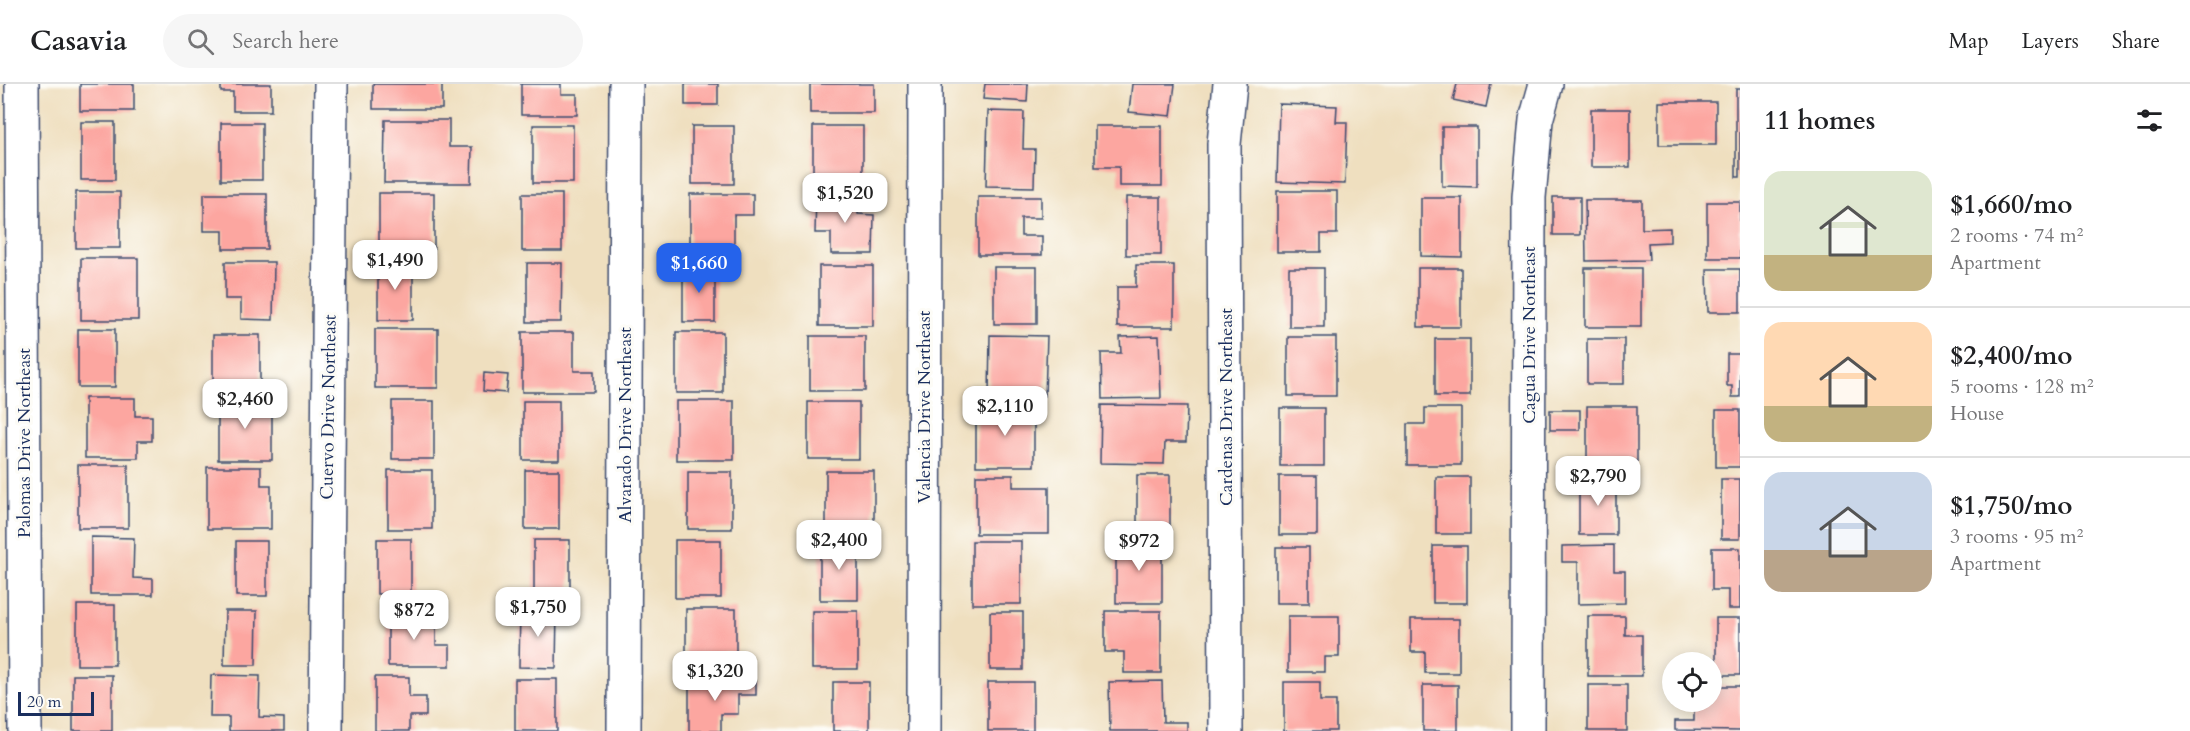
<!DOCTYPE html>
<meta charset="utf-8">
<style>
:root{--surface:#fff;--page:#f6f6f6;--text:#202124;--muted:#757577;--line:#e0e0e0;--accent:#2563eb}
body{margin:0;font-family:Cardo,serif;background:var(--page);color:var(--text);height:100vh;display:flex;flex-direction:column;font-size:22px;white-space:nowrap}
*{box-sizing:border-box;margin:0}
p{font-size:20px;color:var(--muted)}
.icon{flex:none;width:33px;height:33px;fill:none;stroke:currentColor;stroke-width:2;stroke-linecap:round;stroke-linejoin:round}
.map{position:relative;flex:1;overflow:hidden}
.panel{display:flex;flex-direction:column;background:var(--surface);width:450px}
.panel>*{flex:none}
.controls{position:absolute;left:1662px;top:568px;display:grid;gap:12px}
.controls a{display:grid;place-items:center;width:60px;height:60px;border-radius:50%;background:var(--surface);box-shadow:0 3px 15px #0003;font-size:30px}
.scale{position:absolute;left:18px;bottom:15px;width:76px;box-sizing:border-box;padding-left:6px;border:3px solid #1b2f5e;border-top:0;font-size:16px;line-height:21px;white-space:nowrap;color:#1b2f5e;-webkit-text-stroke:4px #fdfcf7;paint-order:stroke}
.price{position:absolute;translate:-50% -51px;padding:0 14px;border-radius:12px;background:#fff;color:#222;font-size:20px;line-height:39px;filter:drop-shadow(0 2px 3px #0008)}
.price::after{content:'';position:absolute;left:50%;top:36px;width:18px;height:14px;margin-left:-9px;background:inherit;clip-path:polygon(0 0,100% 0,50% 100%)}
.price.selected{background:var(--accent);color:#fff}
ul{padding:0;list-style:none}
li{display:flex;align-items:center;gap:18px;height:150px;padding:0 24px}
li+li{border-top:2px solid var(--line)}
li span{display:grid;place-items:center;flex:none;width:168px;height:120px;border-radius:18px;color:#555}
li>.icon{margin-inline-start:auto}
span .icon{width:72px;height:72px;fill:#fffc;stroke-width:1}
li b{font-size:26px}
h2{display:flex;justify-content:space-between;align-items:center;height:72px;padding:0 24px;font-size:26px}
header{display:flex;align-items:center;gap:36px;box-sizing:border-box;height:84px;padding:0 30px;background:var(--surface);border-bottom:2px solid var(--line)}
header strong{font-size:28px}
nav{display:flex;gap:33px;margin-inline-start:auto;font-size:21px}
.search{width:420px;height:54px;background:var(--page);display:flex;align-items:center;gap:15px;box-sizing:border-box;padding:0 21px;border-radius:33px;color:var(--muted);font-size:22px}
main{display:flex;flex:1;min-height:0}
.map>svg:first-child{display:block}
.building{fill:#fca6a0}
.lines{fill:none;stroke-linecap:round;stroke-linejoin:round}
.minor-casing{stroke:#3b496d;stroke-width:36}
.minor{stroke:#fff;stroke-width:33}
.labels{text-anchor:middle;stroke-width:6;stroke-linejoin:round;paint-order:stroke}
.street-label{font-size:18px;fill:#1b2f5e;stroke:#fdfcf7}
</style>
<header>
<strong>Casavia</strong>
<div class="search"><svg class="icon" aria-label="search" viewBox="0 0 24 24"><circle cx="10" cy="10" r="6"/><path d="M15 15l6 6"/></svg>Search here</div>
<nav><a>Map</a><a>Layers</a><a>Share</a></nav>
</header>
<main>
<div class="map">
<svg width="1740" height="647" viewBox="0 0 1740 647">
<rect width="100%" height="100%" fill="#fdfcf7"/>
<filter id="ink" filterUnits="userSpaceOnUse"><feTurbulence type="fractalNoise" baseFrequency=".0167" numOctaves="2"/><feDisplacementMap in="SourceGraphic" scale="12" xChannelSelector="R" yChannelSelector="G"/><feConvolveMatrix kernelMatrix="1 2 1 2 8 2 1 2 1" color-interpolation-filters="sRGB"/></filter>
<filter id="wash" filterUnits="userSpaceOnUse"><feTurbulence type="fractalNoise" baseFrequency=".008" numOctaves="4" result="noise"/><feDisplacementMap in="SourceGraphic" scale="24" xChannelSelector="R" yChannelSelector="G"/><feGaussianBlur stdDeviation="1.35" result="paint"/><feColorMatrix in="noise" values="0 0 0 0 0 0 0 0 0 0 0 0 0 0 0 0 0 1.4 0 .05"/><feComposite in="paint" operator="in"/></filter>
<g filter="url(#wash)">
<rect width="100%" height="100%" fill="#efdfbf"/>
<g id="blocks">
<g class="building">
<rect x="80" y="0" width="54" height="27"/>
<path d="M 221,0 L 271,0 L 271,27 L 233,27 L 233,8 L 221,8 Z"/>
<rect x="373" y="0" width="69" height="25"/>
<path d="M 521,0 L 561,0 L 561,10 L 577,10 L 577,31 L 521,31 Z"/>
<rect x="685" y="0" width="33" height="21"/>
<rect x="810" y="0" width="64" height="29"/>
<path d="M 985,0 L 1028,0 L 1027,18 L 983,15 Z"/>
<path d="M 1132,0 L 1175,0 L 1171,32 L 1129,28 Z"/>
<path d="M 1457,0 L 1491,0 L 1486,23 L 1453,16 Z"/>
<rect x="1736" y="5" width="4" height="88"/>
<rect x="1659" y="18" width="57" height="43"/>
<path d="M 1279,20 L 1337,22 L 1336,38 L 1347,38 L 1345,100 L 1277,98 Z"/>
<rect x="1591" y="25" width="39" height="58"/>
<path d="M 988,27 L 1024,28 L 1023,65 L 1035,65 L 1034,103 L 986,102 Z"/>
<path d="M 385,36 L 449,36 L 449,63 L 472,63 L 471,99 L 384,99 Z"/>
<rect x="81" y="38" width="34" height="58"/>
<rect x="221" y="39" width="41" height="57"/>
<rect x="533" y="41" width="40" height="58"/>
<rect x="692" y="42" width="42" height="58"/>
<rect x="813" y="42" width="50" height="58"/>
<path d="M 1095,42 L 1162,42 L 1162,102 L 1119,102 L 1119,83 L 1095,83 Z"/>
<path d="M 1442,43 L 1477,43 L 1477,103 L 1442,102 Z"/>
<path d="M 1277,107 L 1337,107 L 1337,150 L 1321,150 L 1321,168 L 1277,168 Z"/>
<rect x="76" y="108" width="44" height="56"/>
<rect x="379" y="109" width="55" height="60"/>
<path d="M 204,110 L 267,110 L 267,165 L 223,165 L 223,147 L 204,147 Z"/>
<rect x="522" y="110" width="40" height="57"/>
<path d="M 690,110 L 753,110 L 753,131 L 734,131 L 734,169 L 690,169 Z"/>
<path d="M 816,111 L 858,111 L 858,130 L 874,131 L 873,170 L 831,170 L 831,149 L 815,149 Z"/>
<path d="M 978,113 L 1041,113 L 1041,134 L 1021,134 L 1021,152 L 1042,152 L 1042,171 L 978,171 Z"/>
<rect x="1126" y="113" width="35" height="58"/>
<rect x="1553" y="113" width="27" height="38"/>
<path d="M 1421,114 L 1462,114 L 1462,173 L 1421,172 Z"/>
<path d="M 1585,116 L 1642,116 L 1642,145 L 1670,144 L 1670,158 L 1648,159 L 1649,176 L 1586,177 Z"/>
<rect x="1707" y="118" width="33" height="56"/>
<rect x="81" y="174" width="57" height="62"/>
<path d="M 225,178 L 274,178 L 273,236 L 241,235 L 241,215 L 225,215 Z"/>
<rect x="378" y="178" width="35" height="58"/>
<path d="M 527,179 L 562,179 L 561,238 L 527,238 Z"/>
<rect x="683" y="181" width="32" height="57"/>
<path d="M 1136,181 L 1174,181 L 1174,243 L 1117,243 L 1117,203 L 1136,203 Z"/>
<rect x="819" y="182" width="54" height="60"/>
<rect x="994" y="183" width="43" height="57"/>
<rect x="1289" y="184" width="35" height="59"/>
<rect x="1418" y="184" width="43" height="59"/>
<rect x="1585" y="184" width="56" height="59"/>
<path d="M 1707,185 L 1740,185 L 1740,228 L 1708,228 Z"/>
<rect x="78" y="245" width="37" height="58"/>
<rect x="375" y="245" width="63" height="59"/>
<path d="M 522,248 L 574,248 L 574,287 L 594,287 L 594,308 L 522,308 Z"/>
<rect x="676" y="248" width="47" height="61"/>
<rect x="213" y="251" width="47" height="53"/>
<path d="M 990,251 L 1047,252 L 1045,312 L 989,311 Z"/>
<rect x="810" y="252" width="55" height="55"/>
<path d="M 1159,252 L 1161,314 L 1102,315 L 1101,269 L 1121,269 L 1120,253 Z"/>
<rect x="1288" y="253" width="48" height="59"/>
<rect x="1435" y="255" width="35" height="57"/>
<rect x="1587" y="255" width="37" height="45"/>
<path d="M 1727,270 L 1740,270 L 1740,313 L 1732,313 L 1732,302 L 1727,302 Z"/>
<path d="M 484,289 L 508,291 L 506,309 L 483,307 Z"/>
<path d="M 85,314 L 135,314 L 135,332 L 152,332 L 152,357 L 138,357 L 138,374 L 85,374 Z"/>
<rect x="218" y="316" width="54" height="60"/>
<rect x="392" y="317" width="42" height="58"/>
<rect x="523" y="317" width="36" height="59"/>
<rect x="676" y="317" width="58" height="59"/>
<rect x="808" y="318" width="51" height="57"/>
<path d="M 1101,321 L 1187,322 L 1186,358 L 1165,358 L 1164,380 L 1100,379 Z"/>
<rect x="1587" y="322" width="50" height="64"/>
<rect x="976" y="323" width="58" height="59"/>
<rect x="1280" y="324" width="44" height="58"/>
<path d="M 1425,324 L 1461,324 L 1461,381 L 1407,381 L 1407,340 L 1425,340 Z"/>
<rect x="1550" y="326" width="30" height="20"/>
<rect x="1716" y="326" width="24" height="57"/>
<rect x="78" y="381" width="50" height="63"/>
<path d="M 207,383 L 261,383 L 261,401 L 271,401 L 271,445 L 207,445 Z"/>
<rect x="388" y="386" width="44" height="59"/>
<rect x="525" y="386" width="34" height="59"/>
<rect x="826" y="387" width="48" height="62"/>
<rect x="688" y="388" width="44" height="57"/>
<path d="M 976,391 L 1013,391 L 1013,403 L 1049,403 L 1049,450 L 976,450 Z"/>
<rect x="1137" y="391" width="33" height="58"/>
<rect x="1279" y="392" width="38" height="59"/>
<rect x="1436" y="393" width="34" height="57"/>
<rect x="1579" y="395" width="37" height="56"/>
<rect x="1721" y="395" width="19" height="60"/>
<path d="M 91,453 L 134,454 L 133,494 L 153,495 L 153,511 L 91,511 Z"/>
<rect x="377" y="455" width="34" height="55"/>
<rect x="534" y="456" width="36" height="62"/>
<rect x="675" y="456" width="46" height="58"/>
<rect x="236" y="457" width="31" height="55"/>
<rect x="972" y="457" width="49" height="63"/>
<rect x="820" y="458" width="38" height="58"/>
<rect x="1116" y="458" width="46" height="61"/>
<path d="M 1614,461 L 1614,487 L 1625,487 L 1625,519 L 1578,520 L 1578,478 L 1562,478 L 1562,462 Z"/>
<rect x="1433" y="462" width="34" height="57"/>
<rect x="1276" y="463" width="33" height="56"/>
<path d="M 1712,464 L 1740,464 L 1740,525 L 1728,525 L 1728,506 L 1712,506 Z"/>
<rect x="77" y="521" width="38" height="60"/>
<path d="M 388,525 L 425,525 L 425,543 L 436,543 L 436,561 L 450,561 L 450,582 L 388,582 Z"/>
<path d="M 520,525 L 557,526 L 556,584 L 519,583 Z"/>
<path d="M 686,525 L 736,525 L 736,568 L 725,568 L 725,586 L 686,586 Z"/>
<path d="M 225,527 L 257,527 L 256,581 L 224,581 Z"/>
<rect x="812" y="527" width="46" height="58"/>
<path d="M 1105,527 L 1161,527 L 1161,589 L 1124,589 L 1124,568 L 1105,568 Z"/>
<rect x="990" y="528" width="33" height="58"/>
<path d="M 1288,532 L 1339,532 L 1339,573 L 1325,573 L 1325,588 L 1288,588 Z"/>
<path d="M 1588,532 L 1625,532 L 1625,551 L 1642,551 L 1642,592 L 1588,592 Z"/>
<rect x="1716" y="534" width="24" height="57"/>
<path d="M 1411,535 L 1459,535 L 1459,589 L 1425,589 L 1425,568 L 1411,568 Z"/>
<rect x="73" y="591" width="39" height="56"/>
<path d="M 211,591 L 260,592 L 259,633 L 284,634 L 284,647 L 229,647 L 229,633 L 210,633 Z"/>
<path d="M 375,593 L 409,593 L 409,613 L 426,613 L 426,632 L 409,632 L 409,647 L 375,647 Z"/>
<rect x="515" y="595" width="42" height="52"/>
<path d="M 689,597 L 756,597 L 756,611 L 738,611 L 738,630 L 721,630 L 721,647 L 689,647 Z"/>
<path d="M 1162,597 L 1163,638 L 1187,638 L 1187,647 L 1110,647 L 1109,598 Z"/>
<rect x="833" y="598" width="36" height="49"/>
<rect x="988" y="598" width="45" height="49"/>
<path d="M 1284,598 L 1320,598 L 1320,617 L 1336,617 L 1336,647 L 1284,647 Z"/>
<rect x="1423" y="601" width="35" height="46"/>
<rect x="1588" y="601" width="39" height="46"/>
<path d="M 1712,602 L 1740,602 L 1740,647 L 1675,646 L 1675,637 L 1694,637 L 1694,618 L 1712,618 Z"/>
</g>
</g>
</g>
<g filter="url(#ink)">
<use href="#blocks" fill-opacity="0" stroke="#3b496d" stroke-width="1.5"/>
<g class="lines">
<g class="minor-casing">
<g id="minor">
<path d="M 22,0 L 25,647"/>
<path d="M 326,647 L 331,0"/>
<path d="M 624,647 L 626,0"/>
<path d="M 924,647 L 925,0"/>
<path d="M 1226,647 L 1224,60 L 1230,0"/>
<path d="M 1528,647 L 1529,113 L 1536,36 L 1546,0"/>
</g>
</g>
<use href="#minor" class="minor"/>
</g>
</g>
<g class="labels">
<g class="street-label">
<text transform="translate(1529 251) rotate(-90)" y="6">Cagua Drive Northeast</text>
<text transform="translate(328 323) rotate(-89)" y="6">Cuervo Drive Northeast</text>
<text transform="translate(924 323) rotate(-90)" y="6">Valencia Drive Northeast</text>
<text transform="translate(1226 323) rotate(-90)" y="6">Cardenas Drive Northeast</text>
<text transform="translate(625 341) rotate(-90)" y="6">Alvarado Drive Northeast</text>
<text transform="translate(24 359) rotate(-90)" y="6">Palomas Drive Northeast</text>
</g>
</g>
</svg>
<div class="controls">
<a><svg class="icon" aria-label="locate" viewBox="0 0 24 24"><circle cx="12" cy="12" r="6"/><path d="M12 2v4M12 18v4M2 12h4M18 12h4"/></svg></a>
</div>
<div class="scale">20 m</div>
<b class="price" style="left:845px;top:140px">$1,520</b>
<b class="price" style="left:395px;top:207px">$1,490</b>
<b class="price selected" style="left:699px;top:210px">$1,660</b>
<b class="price" style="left:245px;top:346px">$2,460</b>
<b class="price" style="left:1005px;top:353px">$2,110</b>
<b class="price" style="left:1598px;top:423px">$2,790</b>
<b class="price" style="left:839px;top:487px">$2,400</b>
<b class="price" style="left:1139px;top:488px">$972</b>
<b class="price" style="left:538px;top:554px">$1,750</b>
<b class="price" style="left:414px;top:557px">$872</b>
<b class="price" style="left:715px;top:618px">$1,320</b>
</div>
<section class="panel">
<h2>11 homes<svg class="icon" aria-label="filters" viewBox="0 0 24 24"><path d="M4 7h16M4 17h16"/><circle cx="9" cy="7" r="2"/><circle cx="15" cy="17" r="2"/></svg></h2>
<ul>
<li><span style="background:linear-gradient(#dfe7d0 70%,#c2b280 0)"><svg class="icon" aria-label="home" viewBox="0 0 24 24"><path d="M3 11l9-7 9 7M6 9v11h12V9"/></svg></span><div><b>$1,660/mo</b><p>2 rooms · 74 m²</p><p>Apartment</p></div></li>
<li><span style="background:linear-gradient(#ffd9b3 70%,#c2b280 0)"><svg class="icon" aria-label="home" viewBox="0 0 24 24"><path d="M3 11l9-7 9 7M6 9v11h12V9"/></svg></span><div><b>$2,400/mo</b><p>5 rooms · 128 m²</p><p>House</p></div></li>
<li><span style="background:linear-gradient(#c9d6e8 65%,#b9a48a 0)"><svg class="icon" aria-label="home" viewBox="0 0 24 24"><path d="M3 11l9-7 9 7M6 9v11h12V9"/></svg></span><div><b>$1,750/mo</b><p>3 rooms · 95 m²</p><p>Apartment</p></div></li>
</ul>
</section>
</main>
